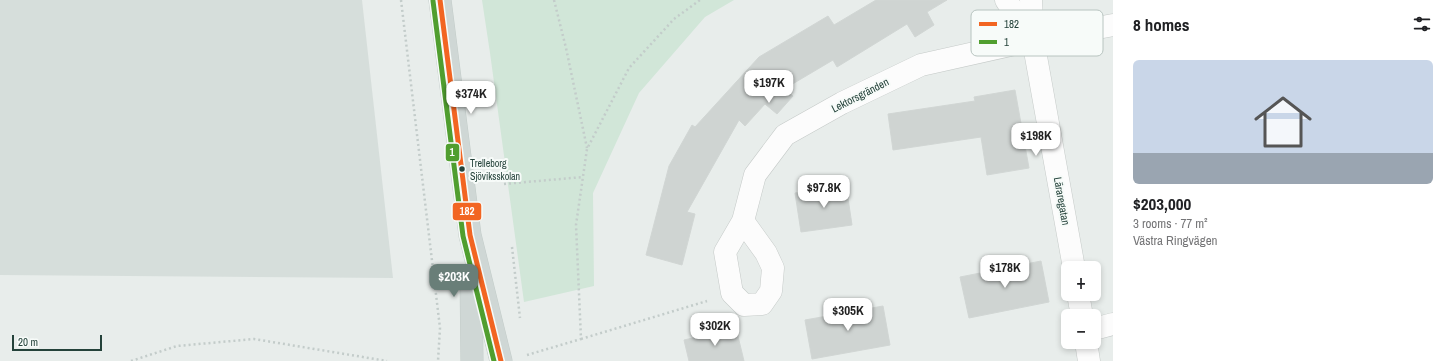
<!DOCTYPE html>
<meta charset="utf-8">
<style>
:root{--surface:#fff;--page:#f2f2f2;--text:#202124;--muted:#757577;--accent:#697e78}
body{margin:0;font-family:"Archivo Narrow",sans-serif;background:var(--page);color:var(--text);height:100vh;display:flex;flex-direction:column;font-size:15px;white-space:nowrap}
*{box-sizing:border-box;margin:0}
p{font-size:13px;color:var(--muted)}
.icon{flex:none;width:22px;height:22px;fill:none;stroke:currentColor;stroke-width:2;stroke-linecap:round;stroke-linejoin:round}
.map{position:relative;flex:1;overflow:hidden}
.sheet{display:flex;flex-direction:column;background:var(--surface);width:340px}
.sheet>*{flex:none}
.fabs{position:absolute;left:1061px;top:261px;display:grid;gap:8px}
.fabs a{display:grid;place-items:center;width:40px;height:40px;border-radius:6px;background:var(--surface);box-shadow:0 2px 6px #0003;font-size:20px}
.scale{position:absolute;left:12px;bottom:10px;width:90px;box-sizing:border-box;padding-left:4px;border:2px solid #24423a;border-top:0;font-size:11px;line-height:14px;white-space:nowrap;color:#24423a;-webkit-text-stroke:3px #f7fbf9;paint-order:stroke}
.price{position:absolute;translate:-50% -34px;padding:0 9px;border-radius:8px;background:#fff;color:#222;font-size:13px;line-height:26px;filter:drop-shadow(0 1px 2px #0008)}
.price::after{content:'';position:absolute;left:50%;top:24px;width:12px;height:9px;margin-left:-6px;background:inherit;clip-path:polygon(0 0,100% 0,50% 100%)}
.price.current{background:var(--accent);color:#fff}
ul{padding:0;list-style:none}
li{display:grid;align-content:center;gap:8px;height:212px;padding:0 20px}
li span{display:grid;place-items:center;height:124px;border-radius:6px;color:#555}
li>.icon{margin-inline-start:auto}
span .icon{width:72px;height:72px;fill:#fffc;stroke-width:1}
li b{font-size:17px}
h2{display:flex;justify-content:space-between;align-items:center;height:48px;padding:0 20px;font-size:17px}
main{display:flex;flex:1;min-height:0}
.map>svg:first-child{display:block}
.built{fill:#d6dedb}
.green{fill:#d1e6d8}
.building{fill:#cfd4d2;stroke:#d1d6d4}
.lines{fill:none;stroke-linecap:round;stroke-linejoin:round}
.minor-casing{stroke:#c5cac8;stroke-width:23}
.major-casing{stroke:#c3ccc9;stroke-width:23}
.path{stroke:#c3ccca;stroke-width:2.5;stroke-dasharray:2 3;stroke-linecap:butt}
.minor{stroke:#fcfcfc;stroke-width:22}
.major{stroke:#cfd7d5;stroke-width:22}
.bus-1-casing{stroke:#f7fbf9;stroke-width:8}
.bus-2-casing{stroke:#f7fbf9;stroke-width:8}
.bus-1{stroke:#f26522;stroke-width:5}
.bus-2{stroke:#509e2f;stroke-width:5}
.bus-dot{fill:#24423a;stroke:#f7fbf9;stroke-width:1.5}
.labels{text-anchor:middle;stroke-width:4;stroke-linejoin:round;paint-order:stroke}
.bus-label{font-size:10px;fill:#24423a;stroke:#f7fbf9;text-anchor:start}
.street-label{font-size:11px;fill:#24423a;stroke:#f7fbf9}
.key{fill:#f7fbf9;stroke:#b8c4c0;stroke-width:1}
.key-label{font-size:11px;fill:#24423a}
.line-badge{stroke:#f7fbf9;stroke-width:1.5}
.badge-label{font-size:11px;text-anchor:middle;font-weight:bold;fill:#fff}
</style>
<main>
<div class="map">
<svg width="1113" height="361" viewBox="0 0 1113 361">
<rect width="100%" height="100%" fill="#e8edeb"/>
<path class="built" d="M 0,0 L 362,0 L 393,278 L 0,275 Z"/>
<path class="green" d="M 482,0 L 734,0 L 705,17 L 639,93 L 593,193 L 594,286 L 524,302 L 490,53 Z"/>
<g class="building">
<path d="M 876,0 L 947,0 L 927,12 L 934,25 L 915,37 L 907,24 L 837,67 L 833,60 L 784,89 L 793,96 L 777,114 L 765,104 L 745,126 L 739,120 L 687,212 L 695,214 L 682,265 L 646,255 L 669,166 L 692,125 L 695,127 L 759,57 L 828,16 L 834,25 Z"/>
<path d="M 1015,90 L 1029,168 L 987,175 L 981,137 L 893,150 L 888,114 L 975,101 L 974,97 Z"/>
<path d="M 846,185 L 852,225 L 801,232 L 795,193 Z"/>
<path d="M 1041,261 L 1049,302 L 969,318 L 960,277 Z"/>
<path d="M 883,306 L 890,345 L 812,359 L 805,320 Z"/>
<path d="M 736,328 L 744,361 L 689,361 L 684,340 Z"/>
</g>
<g class="lines">
<g class="minor-casing">
<g id="minor">
<path d="M 1006,0 L 1032,39"/>
<path d="M 1031,0 L 1033,40 L 1074,268"/>
<path d="M 743,221 L 766,253 L 773,268 L 771,291 L 762,304 L 744,305 L 732,293 L 725,252 L 743,221 L 755,175 L 785,135 L 842,103 L 921,65 L 1033,40 L 1113,25"/>
<path d="M 1078,294 L 1082,316"/>
<path d="M 1094,329 L 1113,324"/>
<path d="M 1086,342 L 1089,361"/>
</g>
</g>
<g class="major-casing">
<g id="major">
<path d="M 440,0 L 470,235 L 501,361"/>
<path d="M 471,274 L 472,361"/>
</g>
</g>
<g class="path">
<path d="M 401,0 L 440,328 L 438,361"/>
<path d="M 554,0 L 566,48 L 587,148"/>
<path d="M 504,184 L 583,177"/>
<path d="M 512,247 L 520,318"/>
<path d="M 581,339 L 707,301"/>
<path d="M 527,355 L 581,339 L 576,225 L 587,149 L 629,68 L 674,19 L 700,0"/>
<path d="M 131,361 L 177,346 L 254,339 L 387,361"/>
</g>
<use href="#minor" class="minor"/>
<use href="#major" class="major"/>
<g class="bus-1-casing">
<path id="bus-1" d="M 440,0 L 470,235 L 501,361"/>
</g>
<g class="bus-2-casing">
<path id="bus-2" d="M 433,1 L 463,236 L 494,361"/>
</g>
<use href="#bus-1" class="bus-1"/>
<use href="#bus-2" class="bus-2"/>
</g>
<circle class="bus-dot" cx="462" cy="169" r="3.5"/>
<g class="labels">
<g class="bus-label">
<text x="470" y="167">Trelleborg<tspan x="470" dy="13">Sjöviksskolan</tspan></text>
</g>
<g class="street-label">
<text transform="translate(860 95) rotate(-27)" y="4">Lektorsgränden</text>
<text transform="translate(1062 201) rotate(80)" y="4">Läraregatan</text>
</g>
</g>
<rect x="971" y="10" width="132" height="46" rx="6" class="key"/>
<rect x="979" y="22" width="18" height="4" fill="#f26522"/>
<rect x="979" y="40" width="18" height="4" fill="#509e2f"/>
<g class="key-label">
<text x="1004" y="28">182</text>
<text x="1004" y="46">1</text>
</g>
<g class="line-badge">
<rect x="445" y="143" width="15" height="19" rx="4" fill="#509e2f"/>
<rect x="452" y="202" width="30" height="19" rx="4" fill="#f26522"/>
</g>
<g class="badge-label">
<text x="452" y="156">1</text>
<text x="467" y="215">182</text>
</g>
</svg>
<div class="fabs">
<a>+</a>
<a>−</a>
</div>
<div class="scale">20 m</div>
<b class="price" style="left:769px;top:104px">$197K</b>
<b class="price" style="left:471px;top:115px">$374K</b>
<b class="price" style="left:1036px;top:157px">$198K</b>
<b class="price" style="left:824px;top:209px">$97.8K</b>
<b class="price" style="left:1005px;top:289px">$178K</b>
<b class="price current" style="left:454px;top:298px">$203K</b>
<b class="price" style="left:848px;top:332px">$305K</b>
<b class="price" style="left:715px;top:347px">$302K</b>
</div>
<section class="sheet">
<h2>8 homes<svg class="icon" aria-label="filters" viewBox="0 0 24 24"><path d="M4 7h16M4 17h16"/><circle cx="9" cy="7" r="2"/><circle cx="15" cy="17" r="2"/></svg></h2>
<ul>
<li><span style="background:linear-gradient(#c9d6e8 75%,#9aa5b1 0)"><svg class="icon" aria-label="home" viewBox="0 0 24 24"><path d="M3 11l9-7 9 7M6 9v11h12V9"/></svg></span><div><b>$203,000</b><p>3 rooms · 77 m²</p><p>Västra Ringvägen</p></div></li>
</ul>
</section>
</main>
